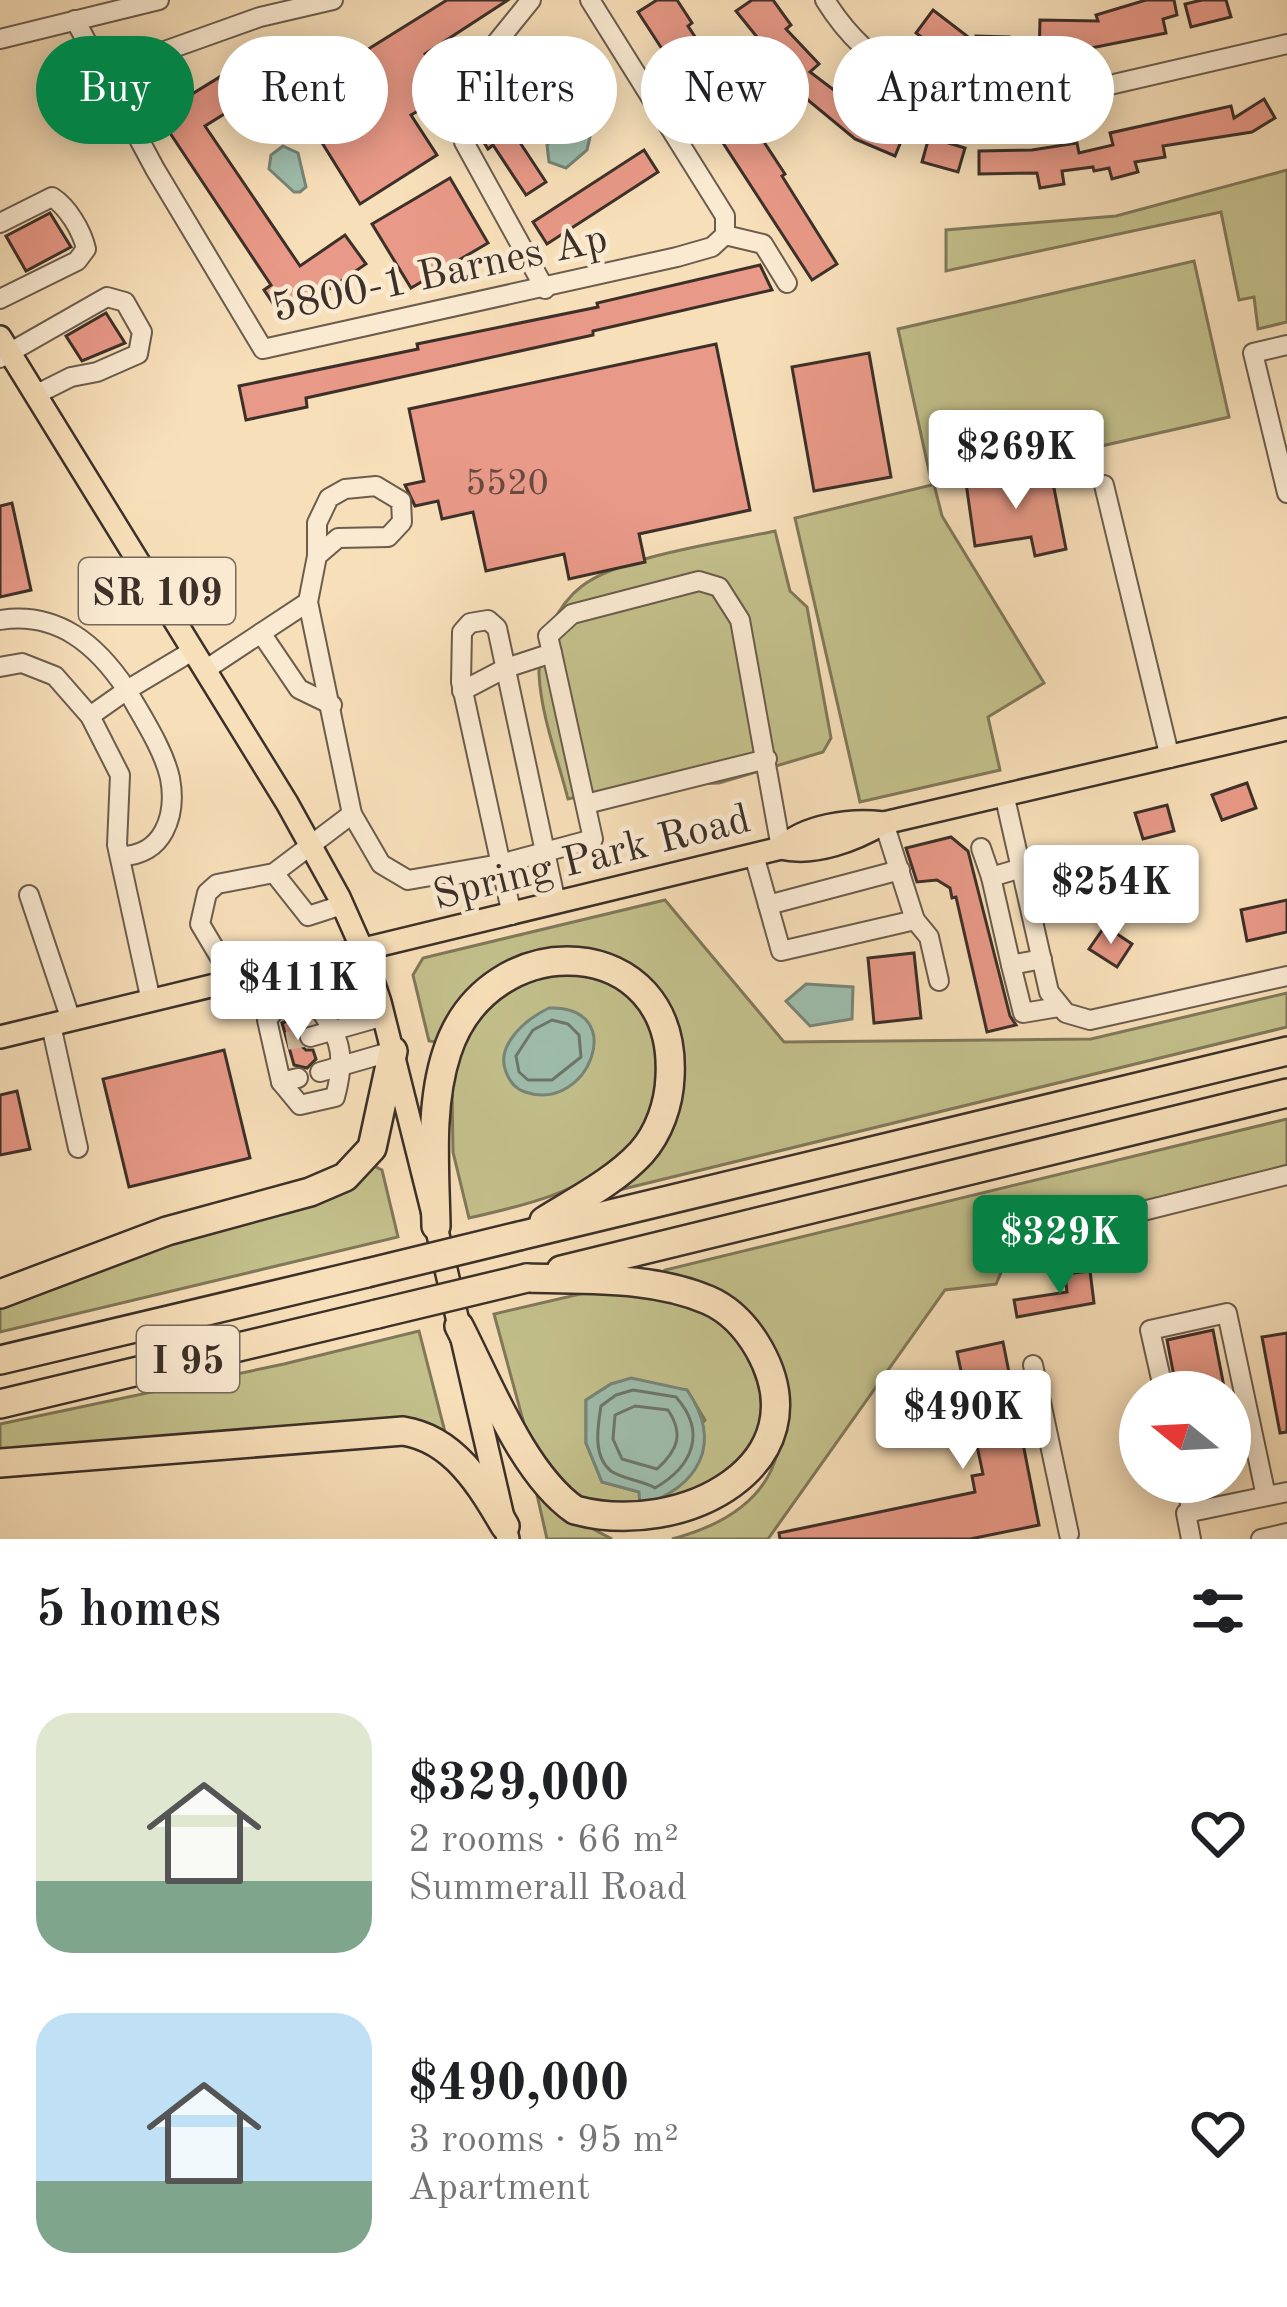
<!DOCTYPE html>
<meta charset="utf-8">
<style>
:root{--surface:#fff;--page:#f6f6f6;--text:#202124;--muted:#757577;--accent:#0b8043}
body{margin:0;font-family:"Old Standard TT",serif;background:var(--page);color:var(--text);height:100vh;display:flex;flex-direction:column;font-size:45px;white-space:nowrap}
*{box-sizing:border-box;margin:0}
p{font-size:39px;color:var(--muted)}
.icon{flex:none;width:66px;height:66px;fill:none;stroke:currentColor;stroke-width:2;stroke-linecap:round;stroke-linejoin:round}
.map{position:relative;height:1539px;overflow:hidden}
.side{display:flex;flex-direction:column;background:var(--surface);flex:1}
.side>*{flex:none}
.banner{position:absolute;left:36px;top:36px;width:1215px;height:108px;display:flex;gap:24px}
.needle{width:78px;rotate:288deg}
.tools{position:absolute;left:1119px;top:1371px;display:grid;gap:24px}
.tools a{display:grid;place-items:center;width:132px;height:132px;border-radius:50%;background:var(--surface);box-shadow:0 6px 30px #0003;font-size:60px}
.price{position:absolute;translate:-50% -102px;padding:0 27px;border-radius:12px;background:#fff;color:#222;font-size:39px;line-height:78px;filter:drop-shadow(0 3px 6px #0008)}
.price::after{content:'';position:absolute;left:50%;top:72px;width:36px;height:27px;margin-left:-18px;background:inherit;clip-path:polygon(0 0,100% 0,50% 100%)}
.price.current{background:var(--accent);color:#fff}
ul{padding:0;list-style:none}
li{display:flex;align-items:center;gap:36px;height:300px;padding:0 36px}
li span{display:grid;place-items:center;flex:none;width:336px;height:240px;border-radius:36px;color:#555}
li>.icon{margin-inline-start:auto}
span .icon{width:144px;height:144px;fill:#fffc;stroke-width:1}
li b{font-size:51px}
h2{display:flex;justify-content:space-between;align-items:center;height:144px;padding:0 36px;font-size:51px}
.tag{padding:0 42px;border-radius:54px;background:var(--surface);box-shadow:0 6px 30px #0003;font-size:42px;line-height:108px}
.tag.current{background:var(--accent);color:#fff}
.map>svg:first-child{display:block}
.green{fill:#c3c08b;stroke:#80785a;stroke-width:3;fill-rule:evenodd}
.water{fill:#9ebdac;stroke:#778578;stroke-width:3}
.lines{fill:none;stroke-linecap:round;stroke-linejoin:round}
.shore{stroke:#6d766a;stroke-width:3}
.building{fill:#e89987;stroke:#3c3029;stroke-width:3}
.minor-tunnel{stroke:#d2bc9c;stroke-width:18;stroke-dasharray:18 9;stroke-linecap:butt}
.minor-casing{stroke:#6b5c4d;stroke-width:22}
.major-casing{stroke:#3c3029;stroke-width:26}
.highway-casing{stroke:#3c3029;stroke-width:32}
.minor{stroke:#faead2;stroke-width:18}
.major{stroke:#f7dfb9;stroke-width:21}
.highway{stroke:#f7dfb9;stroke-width:27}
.highway-bridge-casing{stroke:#3c3029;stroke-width:32;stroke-linecap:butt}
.highway-bridge{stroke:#f7dfb9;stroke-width:27}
.labels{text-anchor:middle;stroke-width:9;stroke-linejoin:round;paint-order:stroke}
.number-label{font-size:36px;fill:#674a40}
.shield{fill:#faead2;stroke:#75685c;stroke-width:3}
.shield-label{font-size:39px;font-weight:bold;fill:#3c3029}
.street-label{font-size:42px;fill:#3c3029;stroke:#faead2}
</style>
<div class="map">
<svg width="1287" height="1539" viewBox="0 0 1287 1539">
<rect width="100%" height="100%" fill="#f7dfb9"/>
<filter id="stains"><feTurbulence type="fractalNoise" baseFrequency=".00167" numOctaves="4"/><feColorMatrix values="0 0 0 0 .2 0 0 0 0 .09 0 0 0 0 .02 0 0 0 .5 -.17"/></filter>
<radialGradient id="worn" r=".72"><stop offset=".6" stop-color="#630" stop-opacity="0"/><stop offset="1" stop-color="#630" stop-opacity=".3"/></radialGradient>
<g class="green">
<path d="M 1287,170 L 1287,322 L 1258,329 L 1254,297 L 1239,300 L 1221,212 L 946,271 L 946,230 L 1116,216 Z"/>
<path d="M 1194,261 L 1229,417 L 934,484 L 942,516 L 1044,683 L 988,717 L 1000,770 L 860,802 L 795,518 L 932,485 L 898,329 Z"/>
<path d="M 775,531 L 790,591 L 807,607 L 831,738 L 823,752 L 719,783 L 624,786 L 568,799 C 558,759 541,716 539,674 C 538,645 558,604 582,586 C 621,556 725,542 775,531 Z"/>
<path d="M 665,900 L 784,1042 L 1091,1039 L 1287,993 L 1287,1027 L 619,1190 L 615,1185 L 662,1137 L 664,1003 L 553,951 L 504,963 L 471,991 L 436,1042 L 429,1041 L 413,975 L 423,958 Z"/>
<path d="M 540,972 C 559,974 588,971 605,979 C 673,1011 672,1106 622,1154 C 581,1193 522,1206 469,1218 L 453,1152 L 452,1089 L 459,1056 L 482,1008 Z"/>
<path d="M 1287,1119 L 1287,1172 L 1017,1236 L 996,1284 L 945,1290 L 768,1539 L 672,1539 C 777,1511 799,1447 770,1348 L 667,1279 L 665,1270 Z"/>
<path d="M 370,1164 L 382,1170 L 398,1237 L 0,1332 L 0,1300 Z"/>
<path d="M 593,1291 C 674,1294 736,1302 760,1390 C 764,1405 764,1433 756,1445 C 737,1472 707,1495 683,1519 L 578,1499 L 539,1451 L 524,1424 L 494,1314 ZM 611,1384 L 687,1390 L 705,1420 L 640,1492 L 602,1482 L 586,1443 L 586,1400 Z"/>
<path d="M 419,1331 L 445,1432 L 441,1435 L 0,1458 L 0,1424 L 284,1364 Z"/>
<path d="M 535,1486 L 561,1512 L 612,1539 L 547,1539 Z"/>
</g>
<g class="water">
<path d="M 581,130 L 590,137 L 587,150 L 566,168 L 549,162 L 547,145 L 553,138 Z"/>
<path d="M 283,146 L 298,153 L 306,187 L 300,192 L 294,192 L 269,169 L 271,155 Z"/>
<path d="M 806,984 L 853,987 L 852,1019 L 810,1026 L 786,1001 Z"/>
<path d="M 549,1008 C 630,1005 589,1114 525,1092 C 515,1089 509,1080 506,1072 C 495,1045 526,1019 549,1008 Z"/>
<path d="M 631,1378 L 687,1390 C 724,1444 699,1487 640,1506 L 639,1492 L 602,1482 L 586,1443 L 586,1400 L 611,1384 Z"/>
</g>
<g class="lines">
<g class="shore">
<path d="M 552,1020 L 568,1024 L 579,1035 L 581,1057 L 552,1080 L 528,1080 L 519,1072 L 516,1056 L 533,1030 Z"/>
<path d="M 633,1390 L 676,1397 C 707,1432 693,1466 655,1488 C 644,1481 622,1479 611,1471 C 592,1456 598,1425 601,1406 L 616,1395 Z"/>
<path d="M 635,1406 L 668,1410 C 684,1434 678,1450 657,1469 L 622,1459 L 613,1439 L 615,1415 Z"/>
</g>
</g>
<g class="building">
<path d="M 447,0 L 508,0 L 425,54 L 448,94 L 411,115 L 437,155 L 360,204 L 293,96 Z"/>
<path d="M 657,0 L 677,0 L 692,23 L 688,26 L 785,174 L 782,176 L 837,264 L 812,280 L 638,12 Z"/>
<path d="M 752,0 L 773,0 L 791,25 L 786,29 L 819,64 L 810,72 L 855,106 L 850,112 L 904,134 L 895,156 L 855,139 L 809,101 L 736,11 Z"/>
<path d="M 1146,0 L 1174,0 L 1177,15 L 1163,19 L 1166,33 L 1076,51 L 1075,58 L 1039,57 L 1040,20 L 1098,21 L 1096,15 Z"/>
<path d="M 1202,0 L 1226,0 L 1231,17 L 1191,27 L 1185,4 Z"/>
<path d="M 933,10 L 967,36 L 951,59 L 916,33 Z"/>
<path d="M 976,36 L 1009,37 L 1008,63 L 976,62 Z"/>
<path d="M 270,46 L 287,75 L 205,126 L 300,266 L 345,235 L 366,264 L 284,320 L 264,290 L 271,285 L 158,115 Z"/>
<path d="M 584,55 L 598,76 L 513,132 L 546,182 L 526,195 L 493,145 L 488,149 L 478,133 L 478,126 Z"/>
<path d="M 1264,99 L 1275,118 L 1252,132 L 1163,146 L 1165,157 L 1135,162 L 1138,172 L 1112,179 L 1109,168 L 1094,171 L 1093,167 L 1062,171 L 1064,184 L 1040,188 L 1037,173 L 979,174 L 979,151 L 1032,150 L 1077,143 L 1079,153 L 1113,145 L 1110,133 L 1231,106 L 1234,118 Z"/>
<path d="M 929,137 L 965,148 L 958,172 L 922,162 Z"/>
<path d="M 644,150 L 658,172 L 547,244 L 533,222 Z"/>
<path d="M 450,178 L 488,243 L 411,288 L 372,224 Z"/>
<path d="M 50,213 L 71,247 L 26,271 L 6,236 Z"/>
<path d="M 760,265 L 772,290 L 593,331 L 593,335 L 306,398 L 307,407 L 246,420 L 239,386 L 418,349 L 417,344 L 598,307 L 597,303 Z"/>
<path d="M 106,313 L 125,343 L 82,361 L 66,336 Z"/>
<path d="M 716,344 L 750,510 L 639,534 L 645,562 L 569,579 L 564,554 L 486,571 L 473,512 L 442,519 L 438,501 L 415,506 L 405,485 L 424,481 L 409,409 Z"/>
<path d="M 869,353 L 891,477 L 814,491 L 792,367 Z"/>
<path d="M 1051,473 L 1066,549 L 1035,556 L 1031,537 L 975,546 L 966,483 L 1014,475 L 1015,481 Z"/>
<path d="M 12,503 L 31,590 L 0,597 L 0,506 Z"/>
<path d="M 1247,783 L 1256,808 L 1222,820 L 1212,795 Z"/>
<path d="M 1167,805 L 1174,831 L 1143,839 L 1135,813 Z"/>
<path d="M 951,837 L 968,851 L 1010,1016 L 1016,1025 L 987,1032 L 956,897 L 952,898 L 950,888 L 937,880 L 917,882 L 906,848 Z"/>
<path d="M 1287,900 L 1287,932 L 1247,941 L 1241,910 Z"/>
<path d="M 1105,926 L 1132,944 L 1117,967 L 1089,949 Z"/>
<path d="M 914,953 L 921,1018 L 874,1023 L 868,958 Z"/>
<path d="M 303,1015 L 306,1024 L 297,1033 L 297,1042 L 306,1050 L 313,1050 L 316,1059 L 307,1068 L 294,1065 L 282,1023 Z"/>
<path d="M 224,1050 L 250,1158 L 129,1187 L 103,1079 Z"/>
<path d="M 17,1091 L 30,1149 L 0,1155 L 0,1095 Z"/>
<path d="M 1090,1271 L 1094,1303 L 1017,1317 L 1014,1300 L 1067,1292 L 1065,1274 Z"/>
<path d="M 1213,1330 L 1225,1392 L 1177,1392 L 1167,1340 Z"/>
<path d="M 1287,1333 L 1287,1432 L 1280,1433 L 1262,1337 Z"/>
<path d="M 1003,1342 L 1039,1525 L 970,1539 L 780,1539 L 779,1533 L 975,1492 L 972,1476 L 983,1474 L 957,1352 Z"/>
</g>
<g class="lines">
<path class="minor-tunnel" d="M 287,1041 L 310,1037"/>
<g class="minor-casing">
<g id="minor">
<path d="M 531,0 L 472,73 L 466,94 L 464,142 L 545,289"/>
<path d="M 825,0 C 869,71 940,107 1023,105 L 1287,44"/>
<path d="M 75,20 L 155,169 L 263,349 L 677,257 L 712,247 L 725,235 L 725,216 L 590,0"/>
<path d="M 0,39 L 159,0"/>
<path d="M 103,73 L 260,17 L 333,0"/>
<path d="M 0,223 L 52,197 C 68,207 82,231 86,249 L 77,261 L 0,299"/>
<path d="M 725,235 L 763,244 L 787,283"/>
<path d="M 1287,345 L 1253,353 L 1287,493"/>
<path d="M 0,358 L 107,297 L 125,302 L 142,332 L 138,354 L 97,372 L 71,377 L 35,395"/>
<path d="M 1104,485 L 1170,758"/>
<path d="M 0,620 C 58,611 97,645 127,690 L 194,650"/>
<path d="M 261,633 L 299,689 L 332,705"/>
<path d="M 0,667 L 22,663 L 55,676 L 90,716 L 120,775 L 117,845 L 151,1001"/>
<path d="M 205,670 L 308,602"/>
<path d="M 462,691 L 506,668 L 552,653 L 548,636 L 572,614 L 699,581 L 719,587 L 740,620 L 781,848"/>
<path d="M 90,716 L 127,690 C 142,717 163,748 170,778 C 177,816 163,856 121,856"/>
<path d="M 1005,798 L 1049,992 L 1066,1013 L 1090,1020 L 1287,976"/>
<path d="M 586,804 L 767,759"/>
<path d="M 352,814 L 381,864 L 408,880 L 500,864 L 593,839 L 552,653"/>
<path d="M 884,823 L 915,920 L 929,937 L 939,981"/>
<path d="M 981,848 L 991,877"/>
<path d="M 754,855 L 781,951 L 915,920"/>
<path d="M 1022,868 L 991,877 L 1011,965 L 1042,959"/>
<path d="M 274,873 L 308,916 L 342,905"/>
<path d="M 29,895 L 71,1020"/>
<path d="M 768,905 L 900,870"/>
<path d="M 512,915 L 461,682 L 462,632 L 470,623 L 488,620 L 497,628 L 556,903"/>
<path d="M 1011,965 L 1023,1013 L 1059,1007"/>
<path d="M 271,973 L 280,1003 L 267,1020 L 281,1082 L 298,1078"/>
<path d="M 234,981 L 200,924 L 207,893 L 217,884 L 274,873 L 352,814 L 308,602 L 317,556 L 317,523 L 329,498 L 345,489 L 376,486 L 401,501 L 402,522 L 388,537 L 338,538 L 317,556"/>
<path d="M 280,1003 L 310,996 C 338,1034 348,1050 335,1097 L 300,1105 L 281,1082"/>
<path d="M 51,1025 L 78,1148"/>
<path d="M 310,1037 L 384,1016"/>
<path d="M 320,1072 L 393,1051"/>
<path d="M 1039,1237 L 1287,1175"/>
<path d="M 1033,1365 L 1069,1534"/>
<path d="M 1164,1392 L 1150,1330 L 1227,1313 L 1266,1496"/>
<path d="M 1185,1482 L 1192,1512"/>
<path d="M 1191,1539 L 1186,1513 L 1287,1492"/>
<path d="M 1261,1539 L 1287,1533"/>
</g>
</g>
<g class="major-casing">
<g id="major">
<path d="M 0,337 L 287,803 L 339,897 L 363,951 L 380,1002 L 436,1226 L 508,1539"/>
<path d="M 781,848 C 805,825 851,819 883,823"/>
<path d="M 0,1037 L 781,848 C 815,856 855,840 884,823 L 1287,729"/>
</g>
</g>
<g class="highway-casing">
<g id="highway">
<path d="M 436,1226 C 435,1170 429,1106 447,1052 C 489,923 678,931 670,1077 C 669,1104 659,1133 641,1153 C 615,1181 576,1201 544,1221"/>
<path d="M 519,1236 L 1287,1051"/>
<path d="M 561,1270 L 1287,1093"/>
<path d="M 0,1294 L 167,1231 L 310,1192 L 345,1177 L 372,1148 L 393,1051"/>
<path d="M 459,1326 C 488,1382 523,1474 575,1510 C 683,1539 824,1464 759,1349 C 747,1328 731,1310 708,1300 C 652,1276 587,1280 527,1278"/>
<path d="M 0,1360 L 367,1273"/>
<path d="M 0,1404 L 377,1314"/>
<path d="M 0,1463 L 403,1431 C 454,1439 481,1485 505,1526"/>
</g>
</g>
<use href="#minor" class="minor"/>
<use href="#major" class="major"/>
<use href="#highway" class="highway"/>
<g class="highway-bridge-casing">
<g id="highway-bridge">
<path d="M 367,1273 L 519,1236"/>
<path d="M 377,1314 L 527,1278"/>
</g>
</g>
<use href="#highway-bridge" class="highway-bridge"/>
</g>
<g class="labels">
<g class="number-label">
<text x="507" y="494">5520</text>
</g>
<g class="shield">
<rect x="79" y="558" width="156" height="66" rx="9"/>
<rect x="137" y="1326" width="102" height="66" rx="9"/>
</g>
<g class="shield-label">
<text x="157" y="605">SR 109</text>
<text x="188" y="1373">I 95</text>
</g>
<g class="street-label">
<text transform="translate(439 271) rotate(-12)" y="15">5800-1 Barnes Ap</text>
<text transform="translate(591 855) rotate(-14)" y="15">Spring Park Road</text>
</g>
</g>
<rect width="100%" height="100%" filter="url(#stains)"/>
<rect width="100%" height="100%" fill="url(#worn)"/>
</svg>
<div class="tools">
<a><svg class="needle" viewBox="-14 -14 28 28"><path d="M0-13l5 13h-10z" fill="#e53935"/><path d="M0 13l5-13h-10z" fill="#757577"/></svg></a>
</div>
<b class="price" style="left:1016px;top:512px">$269K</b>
<b class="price" style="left:1111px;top:947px">$254K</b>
<b class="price" style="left:298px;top:1043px">$411K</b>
<b class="price current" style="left:1060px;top:1297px">$329K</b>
<b class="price" style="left:963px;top:1472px">$490K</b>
<div class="banner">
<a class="tag current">Buy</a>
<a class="tag">Rent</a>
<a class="tag">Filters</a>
<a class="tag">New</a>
<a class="tag">Apartment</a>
</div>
</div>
<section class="side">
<h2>5 homes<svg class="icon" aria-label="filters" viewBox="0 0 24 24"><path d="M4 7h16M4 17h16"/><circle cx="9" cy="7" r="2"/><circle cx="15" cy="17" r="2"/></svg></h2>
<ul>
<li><span style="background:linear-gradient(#dfe7d0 70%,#7fa58c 0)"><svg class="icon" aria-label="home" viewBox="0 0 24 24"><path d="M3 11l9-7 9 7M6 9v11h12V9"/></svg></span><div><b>$329,000</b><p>2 rooms · 66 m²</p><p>Summerall Road</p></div><svg class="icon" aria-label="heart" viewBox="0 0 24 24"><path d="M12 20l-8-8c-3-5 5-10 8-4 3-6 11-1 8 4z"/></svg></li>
<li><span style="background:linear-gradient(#bfe0f5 70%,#7fa58c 0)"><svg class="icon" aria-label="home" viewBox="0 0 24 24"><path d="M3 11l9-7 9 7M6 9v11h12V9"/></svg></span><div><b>$490,000</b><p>3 rooms · 95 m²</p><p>Apartment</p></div><svg class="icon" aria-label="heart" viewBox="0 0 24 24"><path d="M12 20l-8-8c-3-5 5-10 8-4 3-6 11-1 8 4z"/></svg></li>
</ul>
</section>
